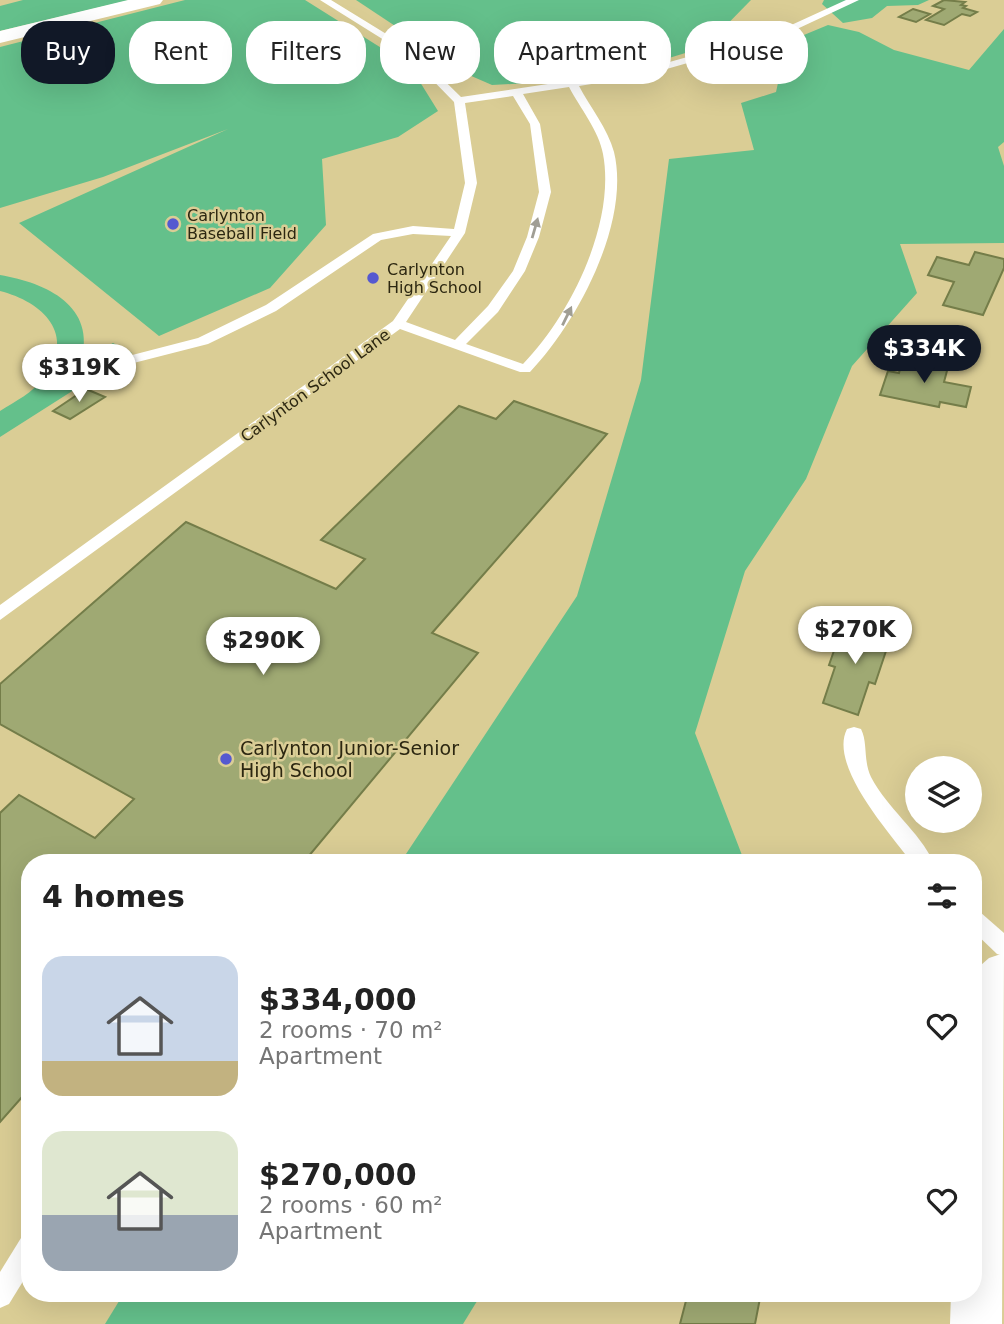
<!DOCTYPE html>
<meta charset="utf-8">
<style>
:root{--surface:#fff;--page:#f6f6f6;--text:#222;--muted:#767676;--accent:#111827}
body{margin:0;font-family:"DejaVu Sans",sans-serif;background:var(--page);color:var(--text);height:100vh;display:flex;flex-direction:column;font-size:26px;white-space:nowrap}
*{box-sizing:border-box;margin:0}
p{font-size:23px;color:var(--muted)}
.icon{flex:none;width:38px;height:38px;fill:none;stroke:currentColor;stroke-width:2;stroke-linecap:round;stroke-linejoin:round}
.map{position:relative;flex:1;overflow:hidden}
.drawer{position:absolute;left:21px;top:854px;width:961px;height:448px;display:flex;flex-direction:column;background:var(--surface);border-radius:28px;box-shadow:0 7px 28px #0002}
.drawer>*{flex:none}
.hud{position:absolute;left:21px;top:21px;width:962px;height:63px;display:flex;gap:14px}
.buttons{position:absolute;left:905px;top:756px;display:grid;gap:14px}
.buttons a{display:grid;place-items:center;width:77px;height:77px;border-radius:50%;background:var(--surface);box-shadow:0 7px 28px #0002;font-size:35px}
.price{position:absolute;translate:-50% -60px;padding:0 16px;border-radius:24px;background:#fff;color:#222;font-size:23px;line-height:46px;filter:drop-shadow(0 2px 4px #0008)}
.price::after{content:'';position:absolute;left:50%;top:42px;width:21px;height:16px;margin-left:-10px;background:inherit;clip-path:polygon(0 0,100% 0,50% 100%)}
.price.current{background:var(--accent);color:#fff}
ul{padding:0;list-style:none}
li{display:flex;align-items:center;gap:21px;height:175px;padding:0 21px}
li span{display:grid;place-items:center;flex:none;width:196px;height:140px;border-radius:21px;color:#555}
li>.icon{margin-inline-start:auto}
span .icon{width:84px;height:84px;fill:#fffc;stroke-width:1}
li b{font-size:30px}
h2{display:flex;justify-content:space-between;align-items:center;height:84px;padding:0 21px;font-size:30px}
.chip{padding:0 24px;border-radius:28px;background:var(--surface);box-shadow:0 7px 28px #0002;font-size:24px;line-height:63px}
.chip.current{background:var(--accent);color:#fff}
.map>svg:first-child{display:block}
.green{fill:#64c08b}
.building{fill:#9fa973;stroke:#747d49;stroke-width:2}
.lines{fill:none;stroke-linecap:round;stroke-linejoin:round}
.lane{fill:#fff;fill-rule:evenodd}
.street{fill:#fff;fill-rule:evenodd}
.secondary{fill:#fff;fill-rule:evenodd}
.oneway{fill:#a09e94}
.poi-dot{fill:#5559d0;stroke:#dacd95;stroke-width:2.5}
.labels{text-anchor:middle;stroke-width:5;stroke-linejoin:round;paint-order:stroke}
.far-poi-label{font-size:16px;fill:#2c2711;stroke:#dacd95;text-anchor:start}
.far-street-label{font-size:16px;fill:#2c2711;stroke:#dacd95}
.poi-label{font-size:19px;fill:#2c2711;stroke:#dacd95;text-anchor:start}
</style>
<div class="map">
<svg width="1004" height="1324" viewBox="0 0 1004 1324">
<rect width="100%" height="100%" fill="#dacd95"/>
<g class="green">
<path d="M 23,0 L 130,0 L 0,31 L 0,6 Z"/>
<path d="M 185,0 L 305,0 L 410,66 L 438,111 L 398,137 L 322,159 L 326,225 L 270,288 L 159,336 L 19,223 L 228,129 L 103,177 L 0,208 L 0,47 Z"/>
<path d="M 356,0 L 751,0 L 705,47 L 633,69 L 529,83 L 492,85 L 469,75 Z"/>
<path d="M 824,0 L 929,0 L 918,5 L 887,6 L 872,18 L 843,23 L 822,4 Z"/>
<path d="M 828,25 L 859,32 L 894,50 L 969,70 L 1004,29 L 1004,142 L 998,147 L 1004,166 L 1004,243 L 900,244 L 917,293 L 852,366 L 806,479 L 745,571 L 695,733 L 745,863 L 400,863 L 577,596 L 641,380 L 669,159 L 754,150 L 741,103 L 776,92 L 787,42 Z"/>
<path d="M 0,275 C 47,283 97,306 81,362 L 113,343 L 132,353 L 0,437 L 0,411 C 16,401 32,393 44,378 C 77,334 43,302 0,291 Z"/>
<path d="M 124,1293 L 482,1293 L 463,1324 L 105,1324 Z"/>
</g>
<g class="building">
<path d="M 944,0 L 965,2 L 961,5 L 966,6 L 963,8 L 977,12 L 970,16 L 962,14 L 944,25 L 926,20 L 944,9 L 933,6 Z"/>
<path d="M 913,9 L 930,14 L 916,22 L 899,17 Z"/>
<path d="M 975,252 L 1004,259 L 1004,268 L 983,315 L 943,305 L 954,282 L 928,275 L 937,257 L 969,265 Z"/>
<path d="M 903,358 L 948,367 L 944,382 L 971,387 L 966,407 L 940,402 L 939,407 L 880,395 L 888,371 L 899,373 Z"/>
<path d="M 86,389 L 105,397 L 70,419 L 53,411 Z"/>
<path d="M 514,401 L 607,434 L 432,633 L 478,653 L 303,863 L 248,863 L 235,856 L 229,863 L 30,863 L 30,1088 L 0,1122 L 0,813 L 19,795 L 95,838 L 134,799 L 0,724 L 0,684 L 186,522 L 336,589 L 365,559 L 321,540 L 459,406 L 496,419 Z"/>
<path d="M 844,622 L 891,636 L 875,684 L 869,682 L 858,715 L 823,703 L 835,667 L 829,665 Z"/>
<path d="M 688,1293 L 761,1293 L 755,1324 L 680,1324 Z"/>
</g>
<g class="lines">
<g class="lane">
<path d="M 320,0 L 331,0 L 414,51 L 461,97 L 641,70 L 776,32 L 846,0 L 859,0 L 782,36 L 642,76 L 579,86 C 590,107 608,129 614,152 C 631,222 577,323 530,372 L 520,372 L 400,329 L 0,620 L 0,605 L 393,321 L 451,236 L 413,234 L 381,240 L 276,311 L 208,344 L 114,368 L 107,364 L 109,361 L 198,338 L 266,305 L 373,234 L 413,226 L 454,229 L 465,183 L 454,102 L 408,55 ZM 569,87 C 580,108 599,131 603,154 C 616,223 570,316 523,364 L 466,344 L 498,312 L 525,271 L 539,237 L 551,192 L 540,124 L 523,94 ZM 513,96 L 530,124 L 539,192 L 527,237 L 513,271 L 488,306 L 455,340 L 406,322 L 465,233 L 477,183 L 465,103 Z"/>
<path d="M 854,727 L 861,729 C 868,743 863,760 871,777 C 887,808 919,831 934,863 L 912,863 C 891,834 828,766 847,729 Z"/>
<path d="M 973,909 L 980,912 L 1004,933 L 1004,956 L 997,954 L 973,931 Z"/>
<path d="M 30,1235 L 30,1270 L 9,1304 L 0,1308 L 0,1272 L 21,1238 Z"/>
</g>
<path class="street" d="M 1004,953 L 1002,1324 L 950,1324 L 951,1293 L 973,1293 L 973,972 L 989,958 Z"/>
<path class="secondary" d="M 128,0 L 163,0 L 160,4 L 0,43 L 0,31 Z"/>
</g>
<defs><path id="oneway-solid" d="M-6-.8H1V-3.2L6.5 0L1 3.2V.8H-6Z" transform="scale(1.75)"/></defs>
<g class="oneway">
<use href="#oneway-solid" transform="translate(535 228) rotate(-74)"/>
<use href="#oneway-solid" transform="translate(567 316) rotate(-64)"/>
</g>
<g class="poi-dot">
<circle cx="173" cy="224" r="7"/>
<circle cx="373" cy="278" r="7"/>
<circle cx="226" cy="759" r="7"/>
</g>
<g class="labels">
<g class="far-poi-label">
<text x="187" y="221">Carlynton<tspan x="187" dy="18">Baseball Field</tspan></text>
<text x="387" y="275">Carlynton<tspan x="387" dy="18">High School</tspan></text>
</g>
<g class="far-street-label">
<text transform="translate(315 385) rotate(-36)" y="6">Carlynton School Lane</text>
</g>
<g class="poi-label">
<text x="240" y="755">Carlynton Junior-Senior<tspan x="240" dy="22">High School</tspan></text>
</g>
</g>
</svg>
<div class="buttons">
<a><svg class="icon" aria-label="layers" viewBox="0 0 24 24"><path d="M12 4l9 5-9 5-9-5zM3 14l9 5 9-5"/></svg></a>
</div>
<b class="price current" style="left:924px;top:385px">$334K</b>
<b class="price" style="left:79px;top:404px">$319K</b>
<b class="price" style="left:855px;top:666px">$270K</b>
<b class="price" style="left:263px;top:677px">$290K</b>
<div class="hud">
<a class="chip current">Buy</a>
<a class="chip">Rent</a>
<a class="chip">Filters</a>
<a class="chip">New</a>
<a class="chip">Apartment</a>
<a class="chip">House</a>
</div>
<section class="drawer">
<h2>4 homes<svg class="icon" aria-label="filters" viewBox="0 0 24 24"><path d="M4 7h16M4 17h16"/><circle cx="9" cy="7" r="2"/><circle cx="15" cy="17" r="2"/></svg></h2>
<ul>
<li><span style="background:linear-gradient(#c9d6e8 75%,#c2b280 0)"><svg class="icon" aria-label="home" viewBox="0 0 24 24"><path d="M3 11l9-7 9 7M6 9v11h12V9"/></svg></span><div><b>$334,000</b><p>2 rooms · 70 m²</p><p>Apartment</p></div><svg class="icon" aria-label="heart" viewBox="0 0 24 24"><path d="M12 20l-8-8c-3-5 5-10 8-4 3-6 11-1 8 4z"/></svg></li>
<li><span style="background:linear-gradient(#dfe7d0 60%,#9aa5b1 0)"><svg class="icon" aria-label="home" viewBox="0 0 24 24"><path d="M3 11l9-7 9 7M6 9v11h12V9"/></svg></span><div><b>$270,000</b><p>2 rooms · 60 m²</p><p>Apartment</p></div><svg class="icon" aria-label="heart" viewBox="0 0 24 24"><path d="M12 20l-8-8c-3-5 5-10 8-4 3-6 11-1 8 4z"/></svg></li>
</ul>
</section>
</div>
